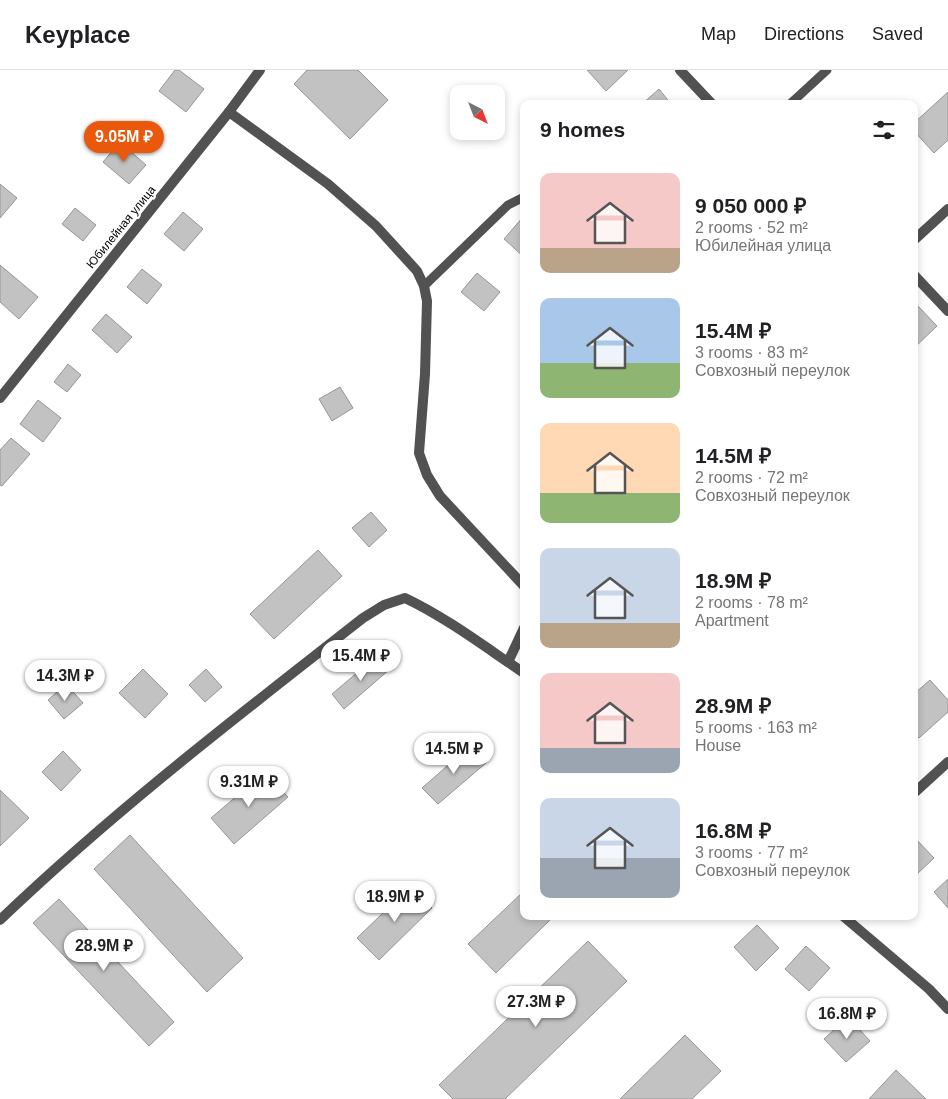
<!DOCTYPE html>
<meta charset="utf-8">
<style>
:root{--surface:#fff;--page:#f6f6f6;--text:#202124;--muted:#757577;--line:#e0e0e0;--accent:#ea580c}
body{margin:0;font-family:Arial,sans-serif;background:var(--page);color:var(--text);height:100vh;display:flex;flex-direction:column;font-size:19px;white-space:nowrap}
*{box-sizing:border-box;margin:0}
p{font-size:16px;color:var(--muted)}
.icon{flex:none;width:28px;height:28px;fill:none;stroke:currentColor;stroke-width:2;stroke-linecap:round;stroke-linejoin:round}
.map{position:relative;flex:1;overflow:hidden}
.panel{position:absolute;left:520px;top:30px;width:398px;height:820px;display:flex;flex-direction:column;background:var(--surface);border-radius:10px;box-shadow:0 2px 8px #0003}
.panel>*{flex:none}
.needle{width:32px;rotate:138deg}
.tools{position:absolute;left:450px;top:15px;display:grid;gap:10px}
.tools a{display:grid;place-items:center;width:55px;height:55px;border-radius:10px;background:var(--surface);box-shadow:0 2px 8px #0003;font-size:25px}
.price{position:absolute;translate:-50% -42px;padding:0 11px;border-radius:18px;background:#fff;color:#222;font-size:16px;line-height:32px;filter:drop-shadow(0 1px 2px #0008)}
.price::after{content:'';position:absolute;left:50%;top:30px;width:15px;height:11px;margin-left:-8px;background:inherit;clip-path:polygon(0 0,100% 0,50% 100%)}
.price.on{background:var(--accent);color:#fff}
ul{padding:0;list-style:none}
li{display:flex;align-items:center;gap:15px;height:125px;padding:0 20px}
li span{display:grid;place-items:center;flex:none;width:140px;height:100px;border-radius:10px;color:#555}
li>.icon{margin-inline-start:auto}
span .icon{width:60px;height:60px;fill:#fffc;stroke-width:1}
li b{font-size:21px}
h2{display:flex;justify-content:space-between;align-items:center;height:60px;padding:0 20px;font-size:21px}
header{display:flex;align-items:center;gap:30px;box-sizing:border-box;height:70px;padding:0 25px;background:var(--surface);border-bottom:1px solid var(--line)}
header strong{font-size:24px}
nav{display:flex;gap:28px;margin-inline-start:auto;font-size:18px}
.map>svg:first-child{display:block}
.building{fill:#c2c2c2;stroke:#969696}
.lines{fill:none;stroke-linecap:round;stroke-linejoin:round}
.lane{stroke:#525252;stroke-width:9}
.street{stroke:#525252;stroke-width:10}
.labels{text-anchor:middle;stroke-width:4.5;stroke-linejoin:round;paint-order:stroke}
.street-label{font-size:12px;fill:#000;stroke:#fff}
</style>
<header>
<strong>Keyplace</strong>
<nav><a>Map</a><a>Directions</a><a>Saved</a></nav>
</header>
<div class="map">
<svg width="948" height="1029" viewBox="0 0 948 1029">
<rect width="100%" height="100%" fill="#fff"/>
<g class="building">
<path d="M 175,0 L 179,0 L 204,19 L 186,42 L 159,21 Z"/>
<path d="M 307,0 L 358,0 L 388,30 L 350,69 L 294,14 Z"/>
<path d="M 587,0 L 628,0 L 606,21 Z"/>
<path d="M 659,19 L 671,34 L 642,34 Z"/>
<path d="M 948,22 L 948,70 L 934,83 L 914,61 L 914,53 Z"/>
<path d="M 120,72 L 146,95 L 129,114 L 103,92 Z"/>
<path d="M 0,114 L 17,128 L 0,148 Z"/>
<path d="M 75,138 L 96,155 L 83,171 L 62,154 Z"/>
<path d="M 183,142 L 203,159 L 184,181 L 164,164 Z"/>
<path d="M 523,147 L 524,147 L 524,187 L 504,169 Z"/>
<path d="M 0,195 L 38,227 L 19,249 L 0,232 Z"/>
<path d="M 142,199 L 162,215 L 147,234 L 127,217 Z"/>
<path d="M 477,203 L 500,222 L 484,241 L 461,222 Z"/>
<path d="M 916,234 L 937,256 L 914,278 L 914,236 Z"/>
<path d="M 106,244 L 132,267 L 117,283 L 92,260 Z"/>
<path d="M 68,294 L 81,305 L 67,322 L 54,312 Z"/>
<path d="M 340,317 L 353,338 L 332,351 L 319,329 Z"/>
<path d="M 38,330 L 61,348 L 43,372 L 20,354 Z"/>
<path d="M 11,368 L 30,384 L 2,416 L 0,415 L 0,380 Z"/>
<path d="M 371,442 L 387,460 L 369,477 L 352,458 Z"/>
<path d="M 318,480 L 342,506 L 274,569 L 250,544 Z"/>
<path d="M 378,585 L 390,599 L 344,639 L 332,624 Z"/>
<path d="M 143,599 L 168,624 L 145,648 L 119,623 Z"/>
<path d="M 206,599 L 222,617 L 205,632 L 189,615 Z"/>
<path d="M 930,610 L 948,630 L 948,642 L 919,668 L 914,663 L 914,624 Z"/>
<path d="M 66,614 L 83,633 L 64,649 L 48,630 Z"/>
<path d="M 470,676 L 486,693 L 438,734 L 422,718 Z"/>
<path d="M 63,681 L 81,700 L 61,721 L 42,702 Z"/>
<path d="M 265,702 L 288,727 L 234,774 L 211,748 Z"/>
<path d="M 0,720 L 29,748 L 0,776 Z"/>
<path d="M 130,765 L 243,888 L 207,922 L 94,799 Z"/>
<path d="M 914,767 L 934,788 L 916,805 L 914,803 Z"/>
<path d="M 948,809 L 948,838 L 934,822 Z"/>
<path d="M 411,816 L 432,838 L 379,890 L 357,868 Z"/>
<path d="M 524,821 L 524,846 L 554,846 L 496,903 L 468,874 Z"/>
<path d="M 59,829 L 174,952 L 149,976 L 33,853 Z"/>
<path d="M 757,855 L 779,878 L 756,901 L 734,877 Z"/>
<path d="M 588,871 L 627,911 L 505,1029 L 453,1029 L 439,1015 Z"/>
<path d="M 806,876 L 830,898 L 809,921 L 785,899 Z"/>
<path d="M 848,947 L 870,971 L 846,992 L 824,969 Z"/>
<path d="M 685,965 L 721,1001 L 692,1029 L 620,1029 Z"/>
<path d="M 896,1000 L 926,1029 L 869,1029 Z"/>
</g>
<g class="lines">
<g class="lane">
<path d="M 790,34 L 827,0"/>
<path d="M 424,216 L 508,135 L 524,127"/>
</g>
<g class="street">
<path d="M 680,0 L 712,34"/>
<path d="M 229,42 L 328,114 L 376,156 L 417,201 L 424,216 L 427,231 L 425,304 L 419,383 L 427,405 L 440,426 L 524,516"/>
<path d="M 914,170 L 948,139"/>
<path d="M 914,205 L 948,241"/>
<path d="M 0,328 L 229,42 L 260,0"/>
<path d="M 508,592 L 524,558"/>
<path d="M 914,723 L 948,692"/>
<path d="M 843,846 L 929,919 L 948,939"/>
<path d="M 0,850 C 114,741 239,645 363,548 L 384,535 L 405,528 C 447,548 485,577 524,603"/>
</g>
</g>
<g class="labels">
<g class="street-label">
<text transform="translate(121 157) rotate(-51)" y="4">Юбилейная улица</text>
</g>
</g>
</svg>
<div class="tools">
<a><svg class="needle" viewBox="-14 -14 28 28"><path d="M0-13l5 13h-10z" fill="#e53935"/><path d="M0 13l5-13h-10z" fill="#757577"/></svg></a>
</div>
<b class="price on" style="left:124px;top:93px">9.05M ₽</b>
<b class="price" style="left:361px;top:612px">15.4M ₽</b>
<b class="price" style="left:65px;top:632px">14.3M ₽</b>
<b class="price" style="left:454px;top:705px">14.5M ₽</b>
<b class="price" style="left:249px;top:738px">9.31M ₽</b>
<b class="price" style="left:395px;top:853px">18.9M ₽</b>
<b class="price" style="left:104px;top:902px">28.9M ₽</b>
<b class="price" style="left:536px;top:958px">27.3M ₽</b>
<b class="price" style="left:847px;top:970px">16.8M ₽</b>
<section class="panel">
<h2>9 homes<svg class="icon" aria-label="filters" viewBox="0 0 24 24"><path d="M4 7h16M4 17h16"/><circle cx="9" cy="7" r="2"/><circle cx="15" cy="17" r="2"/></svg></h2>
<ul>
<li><span style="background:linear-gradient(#f6c9c9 75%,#b9a48a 0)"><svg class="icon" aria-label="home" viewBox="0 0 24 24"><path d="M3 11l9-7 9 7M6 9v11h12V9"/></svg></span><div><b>9 050 000 ₽</b><p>2 rooms · 52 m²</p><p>Юбилейная улица</p></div></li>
<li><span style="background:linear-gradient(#a9c7e8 65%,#8fb573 0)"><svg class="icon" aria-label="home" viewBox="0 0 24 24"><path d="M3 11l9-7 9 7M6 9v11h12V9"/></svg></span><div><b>15.4M ₽</b><p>3 rooms · 83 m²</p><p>Совхозный переулок</p></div></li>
<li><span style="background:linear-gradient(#ffd9b3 70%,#8fb573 0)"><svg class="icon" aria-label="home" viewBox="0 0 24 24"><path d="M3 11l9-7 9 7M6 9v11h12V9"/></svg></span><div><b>14.5M ₽</b><p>2 rooms · 72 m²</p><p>Совхозный переулок</p></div></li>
<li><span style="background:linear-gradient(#c9d6e8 75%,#b9a48a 0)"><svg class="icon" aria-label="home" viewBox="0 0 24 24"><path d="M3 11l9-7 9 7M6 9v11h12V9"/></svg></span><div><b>18.9M ₽</b><p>2 rooms · 78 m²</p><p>Apartment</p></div></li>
<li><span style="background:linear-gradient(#f6c9c9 75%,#9aa5b1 0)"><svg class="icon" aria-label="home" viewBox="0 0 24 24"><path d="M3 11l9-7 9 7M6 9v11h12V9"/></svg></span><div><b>28.9M ₽</b><p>5 rooms · 163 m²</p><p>House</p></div></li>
<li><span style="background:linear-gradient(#c9d6e8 60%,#9aa5b1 0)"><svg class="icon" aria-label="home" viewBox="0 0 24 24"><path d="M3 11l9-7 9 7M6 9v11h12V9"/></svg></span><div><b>16.8M ₽</b><p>3 rooms · 77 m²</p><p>Совхозный переулок</p></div></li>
</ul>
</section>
</div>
